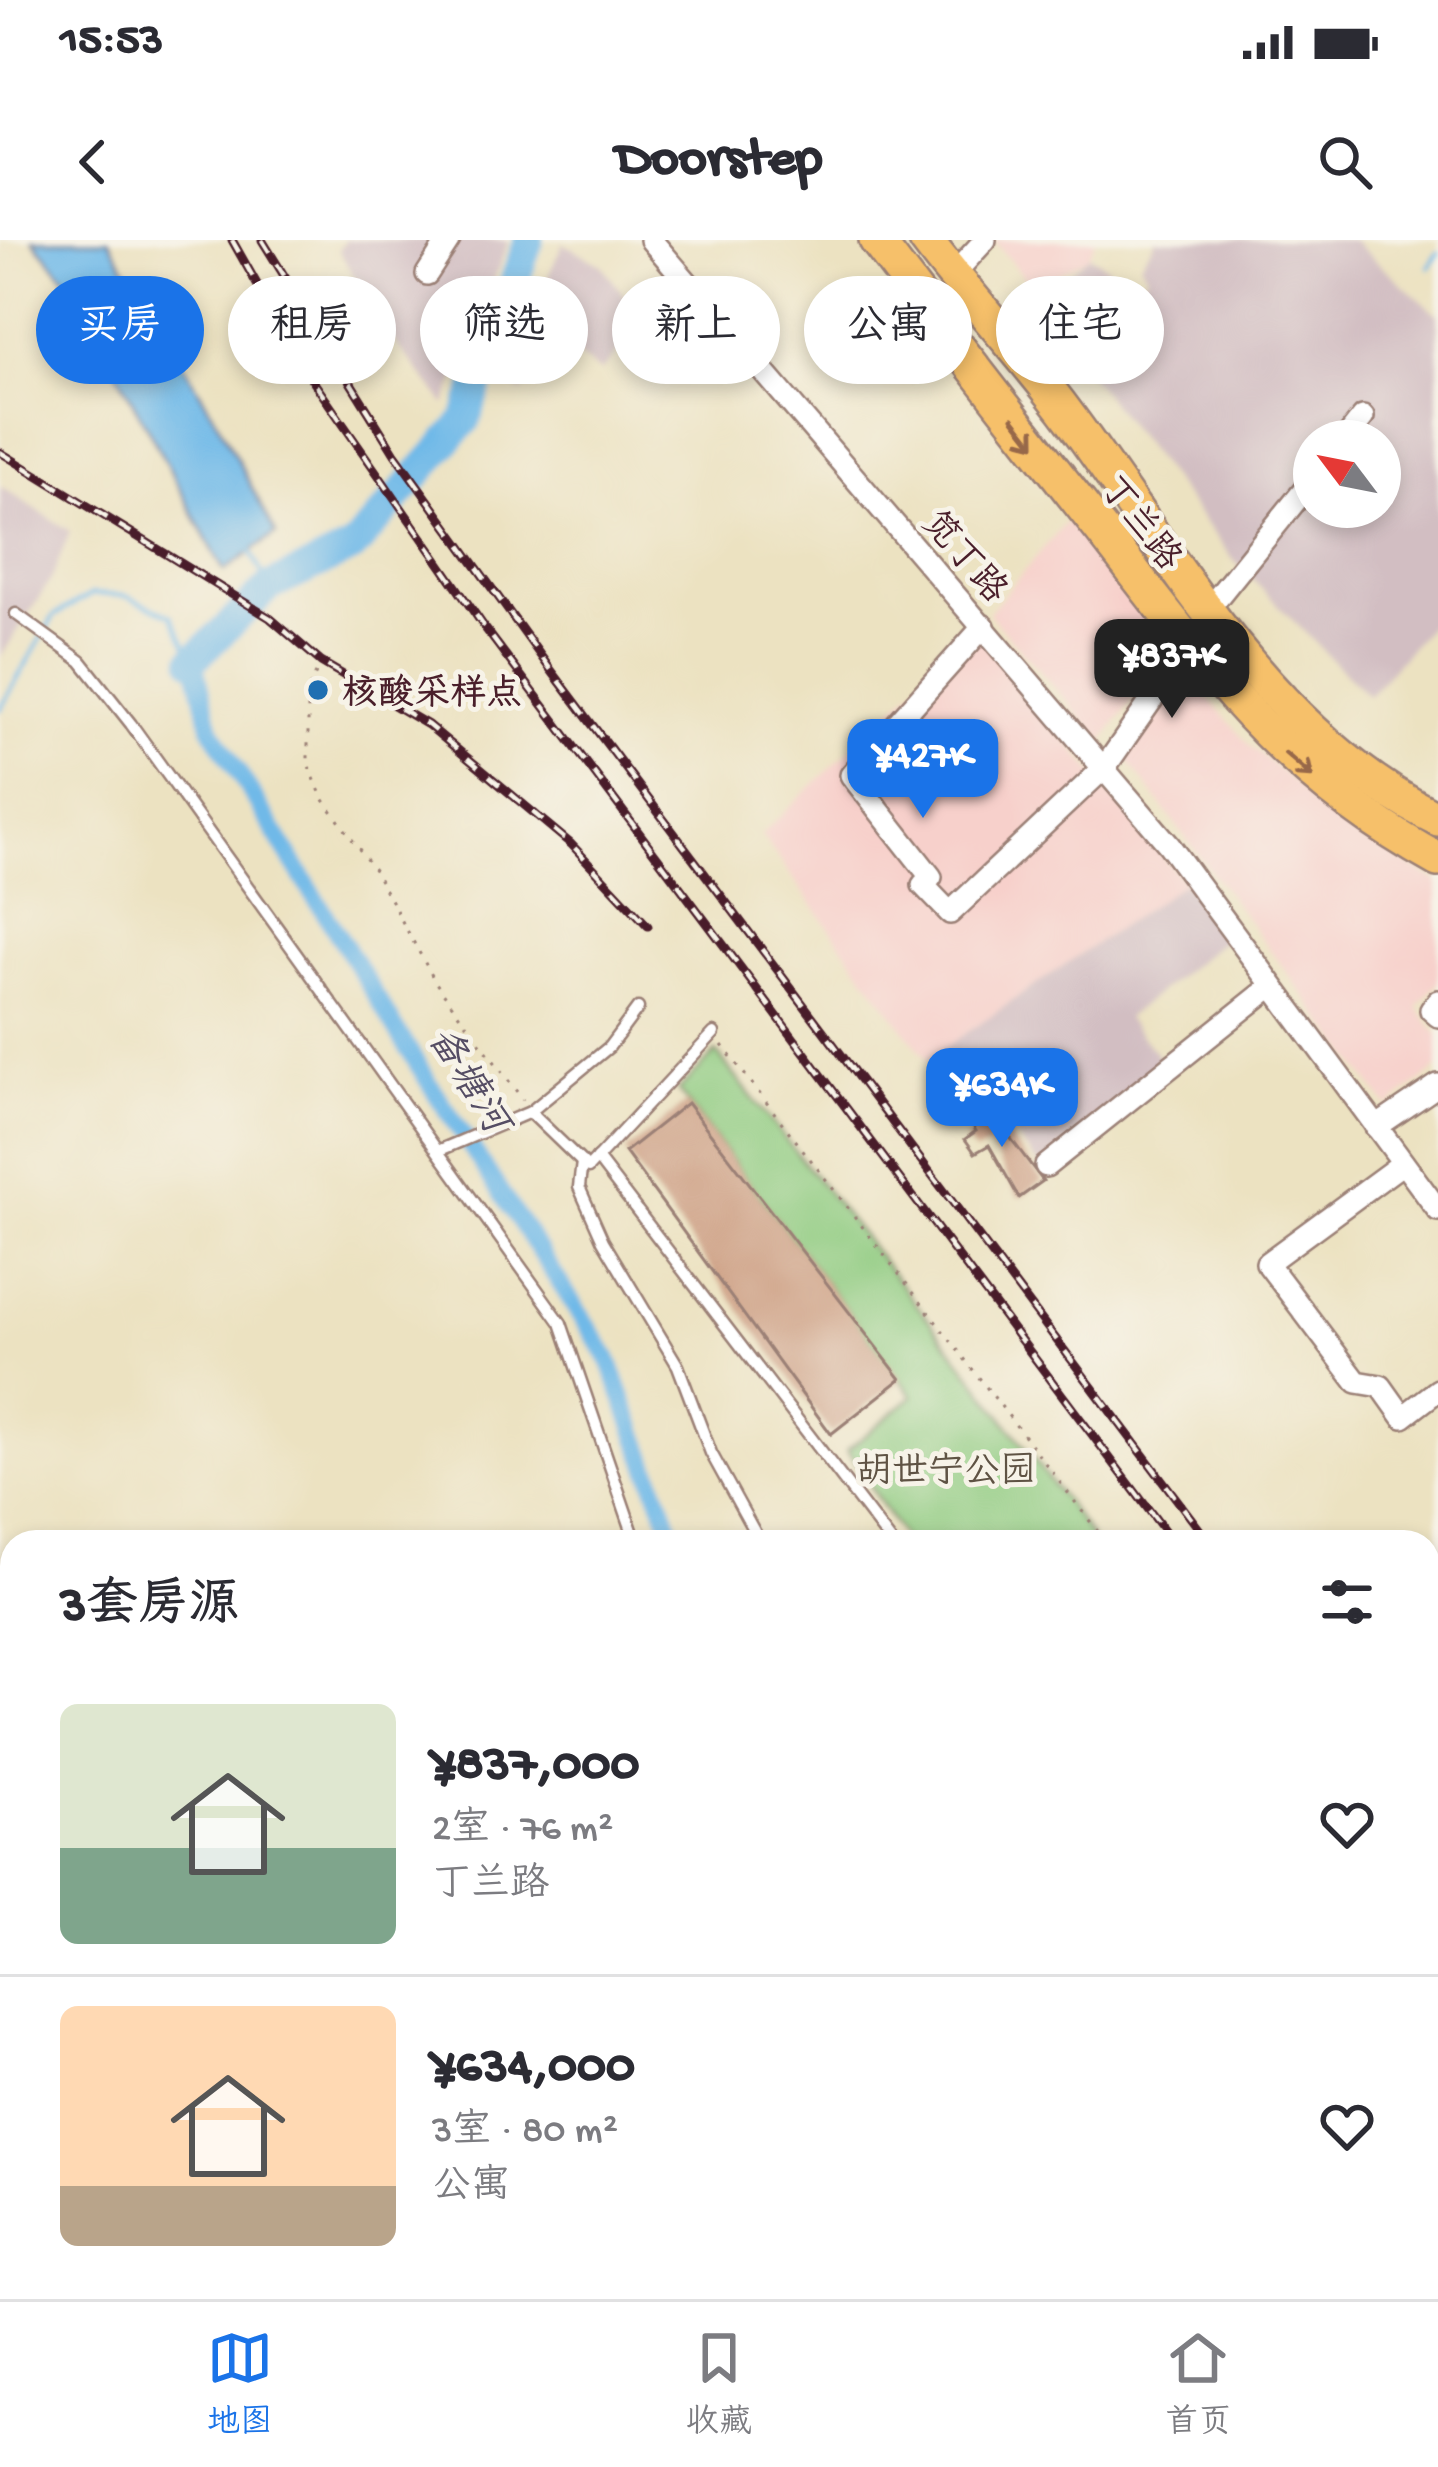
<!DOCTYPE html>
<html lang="zh">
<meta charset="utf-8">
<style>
:root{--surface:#fff;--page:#f2f2f3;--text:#2b2b33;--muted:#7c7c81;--line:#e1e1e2;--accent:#1a73e8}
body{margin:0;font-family:"Gochi Hand","LXGW WenKai TC",sans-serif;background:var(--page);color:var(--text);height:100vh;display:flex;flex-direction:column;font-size:45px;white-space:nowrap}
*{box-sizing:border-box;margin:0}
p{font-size:39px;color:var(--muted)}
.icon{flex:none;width:66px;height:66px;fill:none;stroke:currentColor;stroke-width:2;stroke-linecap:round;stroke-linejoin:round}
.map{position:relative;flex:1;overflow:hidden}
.panel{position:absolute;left:0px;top:1290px;width:1440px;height:771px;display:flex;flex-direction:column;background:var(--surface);border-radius:36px 36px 0 0;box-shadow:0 6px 18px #0003}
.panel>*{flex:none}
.banner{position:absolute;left:36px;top:36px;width:1368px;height:108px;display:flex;gap:24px}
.needle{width:78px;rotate:302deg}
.buttons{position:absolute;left:1293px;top:180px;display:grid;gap:24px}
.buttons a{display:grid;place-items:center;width:108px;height:108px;border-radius:50%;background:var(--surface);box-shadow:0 6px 18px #0003;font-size:60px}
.price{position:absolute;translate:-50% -102px;padding:0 27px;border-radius:24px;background:var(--accent);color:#fff;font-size:39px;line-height:78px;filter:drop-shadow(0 3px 6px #0008)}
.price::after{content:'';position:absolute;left:50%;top:72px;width:36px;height:27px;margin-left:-18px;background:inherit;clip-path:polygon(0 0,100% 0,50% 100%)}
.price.active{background:#222;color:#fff}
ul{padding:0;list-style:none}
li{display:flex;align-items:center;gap:36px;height:300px;padding:0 60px}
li+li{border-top:3px solid var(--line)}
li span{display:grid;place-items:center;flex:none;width:336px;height:240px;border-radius:18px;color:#555}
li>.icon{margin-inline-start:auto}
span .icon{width:144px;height:144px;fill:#fffc;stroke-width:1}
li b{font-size:51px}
h2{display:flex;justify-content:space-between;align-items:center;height:144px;padding:0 60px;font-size:51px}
.pill{padding:0 42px;border-radius:54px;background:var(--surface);box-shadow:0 6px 18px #0003;font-size:42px;line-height:108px}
.pill.active{background:var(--accent);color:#fff}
.status{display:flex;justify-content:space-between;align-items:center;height:84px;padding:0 60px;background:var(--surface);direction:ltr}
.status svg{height:33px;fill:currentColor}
header{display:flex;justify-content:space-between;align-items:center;height:156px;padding:0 60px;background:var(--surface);font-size:54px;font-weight:700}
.tab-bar{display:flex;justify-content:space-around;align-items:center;height:168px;border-top:3px solid var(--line);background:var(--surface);font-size:33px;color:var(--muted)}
.tab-bar a{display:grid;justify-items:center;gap:6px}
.tab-bar .active{color:var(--accent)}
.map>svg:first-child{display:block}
.built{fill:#f7d0cb}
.industrial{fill:#d2bec2;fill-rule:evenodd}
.green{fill:#8fcb80;stroke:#6c7556;stroke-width:3}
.water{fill:#70b9e8;stroke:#5d6c8a;stroke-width:3}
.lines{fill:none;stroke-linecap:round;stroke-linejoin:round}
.stream{stroke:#70b9e8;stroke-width:4.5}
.canal{stroke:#70b9e8;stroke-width:18}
.river{stroke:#70b9e8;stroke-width:30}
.building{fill:#cc9d81}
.service-casing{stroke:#9b8076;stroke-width:15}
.minor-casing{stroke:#9b8076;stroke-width:26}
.secondary-casing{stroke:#9b8076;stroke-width:34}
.primary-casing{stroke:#9b8076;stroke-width:38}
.path{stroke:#9b8076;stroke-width:3;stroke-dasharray:3 9;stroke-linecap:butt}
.service{stroke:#fff;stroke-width:10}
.minor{stroke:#fff;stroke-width:21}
.secondary{stroke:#fbe6c4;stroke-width:30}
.primary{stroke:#f6c06b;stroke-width:33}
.rail-casing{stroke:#4a1f2b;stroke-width:9}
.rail{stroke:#f7f3e8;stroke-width:4.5;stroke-dasharray:14;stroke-linecap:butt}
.oneway{stroke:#976748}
.poi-dot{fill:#1f6fb2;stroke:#f7f3e8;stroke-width:4.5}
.labels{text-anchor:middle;stroke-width:10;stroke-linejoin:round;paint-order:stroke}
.street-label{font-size:36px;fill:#4a1f2b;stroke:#f7f3e8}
.poi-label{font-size:36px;font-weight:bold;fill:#4a1f2b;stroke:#f7f3e8;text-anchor:start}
.park-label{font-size:36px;fill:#5f5344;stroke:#f7f3e8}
.water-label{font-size:39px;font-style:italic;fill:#554d64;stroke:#f7f3e8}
</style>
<div class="status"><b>15:53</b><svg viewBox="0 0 49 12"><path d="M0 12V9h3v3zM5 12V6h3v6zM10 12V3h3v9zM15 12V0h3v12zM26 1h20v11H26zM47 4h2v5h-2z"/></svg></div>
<header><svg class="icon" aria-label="back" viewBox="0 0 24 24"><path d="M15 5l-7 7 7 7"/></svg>Doorstep<svg class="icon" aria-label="search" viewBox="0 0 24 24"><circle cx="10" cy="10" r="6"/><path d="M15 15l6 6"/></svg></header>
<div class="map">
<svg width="1438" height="2059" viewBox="0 0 1438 2059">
<rect width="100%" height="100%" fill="#f7f3e8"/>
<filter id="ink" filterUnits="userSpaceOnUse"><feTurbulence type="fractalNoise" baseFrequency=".00833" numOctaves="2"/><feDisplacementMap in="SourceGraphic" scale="24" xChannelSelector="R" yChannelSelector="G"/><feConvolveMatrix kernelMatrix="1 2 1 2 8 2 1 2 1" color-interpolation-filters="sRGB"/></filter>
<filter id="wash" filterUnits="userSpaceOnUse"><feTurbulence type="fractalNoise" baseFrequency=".004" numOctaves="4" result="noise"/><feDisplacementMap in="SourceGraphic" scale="48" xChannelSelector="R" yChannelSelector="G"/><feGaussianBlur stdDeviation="2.7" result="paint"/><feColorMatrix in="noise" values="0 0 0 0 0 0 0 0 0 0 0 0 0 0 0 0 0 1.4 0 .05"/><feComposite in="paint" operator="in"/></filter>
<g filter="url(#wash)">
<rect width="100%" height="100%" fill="#ece2c1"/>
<g class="built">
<path d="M 993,0 L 1096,0 L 1089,15 L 1034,49 Z"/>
<path d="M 1072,275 L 1171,405 L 1103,502 L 988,373 Z"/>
<path d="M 975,390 L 1185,642 L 927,820 L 761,595 Z"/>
<path d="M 1187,433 L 1249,505 L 1356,593 L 1438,642 L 1438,743 L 1417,767 L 1438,795 L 1438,828 L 1388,867 L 1125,517 L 1167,449 Z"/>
</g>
<g class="industrial">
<path d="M 345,0 L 509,0 L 446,165 L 379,82 L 339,10 Z"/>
<path d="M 1156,0 L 1352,0 L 1438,75 L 1438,376 L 1368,456 L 1237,324 L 1065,104 L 1034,49 L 1067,34 L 1089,15 L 1109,28 L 1105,42 L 1131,59 L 1147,34 L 1140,23 ZM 1314,201 L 1380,201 L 1380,267 L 1314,267 Z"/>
<path d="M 563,3 L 601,24 L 643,82 L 601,132 L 557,101 L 522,153 L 501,139 Z"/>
<path d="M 0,246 L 70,291 L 52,338 L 0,418 Z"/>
<path d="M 1185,642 L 1226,698 L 1126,778 L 1164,823 L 1040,926 L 981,855 L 962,874 L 927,820 Z"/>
<path d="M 1428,1686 L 1438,1699 L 1438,1981 L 1428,1989 Z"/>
</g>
<path class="green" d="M 716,812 L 960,1119 L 1095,1302 L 905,1302 L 847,1210 L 913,1156 L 678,851 Z"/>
<path class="water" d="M 33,0 L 109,0 L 215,177 L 276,294 L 224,331 L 69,42 Z"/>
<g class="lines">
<g class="stream">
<path d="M 1430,27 L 1438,13"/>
<path d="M 249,309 L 269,347"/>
<path d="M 0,469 L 54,376 L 92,354 L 126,356 L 171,375 L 194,419"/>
<path d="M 1090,2059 L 1094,2049"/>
</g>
<g class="canal">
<path d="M 194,419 L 211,488 L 431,846 L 608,1117 L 676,1302"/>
<path d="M 1216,2049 L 1225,2059"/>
</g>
<path class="river" d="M 194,419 L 269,347 L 353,308 L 466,180 L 529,0"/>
</g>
<g id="blocks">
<g class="building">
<path d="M 687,863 L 901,1139 L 831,1194 L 625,912 Z"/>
<path d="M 984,863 L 1043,941 L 1019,958 L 989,905 L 975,913 L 965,899 L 976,891 L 967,875 Z"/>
</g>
</g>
</g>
<g filter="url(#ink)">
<use href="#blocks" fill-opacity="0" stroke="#9b8076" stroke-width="3"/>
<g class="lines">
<g class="service-casing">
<g id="service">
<path d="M 16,374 L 81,421 L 131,484 L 561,1083 L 636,1302"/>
<path d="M 530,872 L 588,928 L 714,793"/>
<path d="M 440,910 L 530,872 L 609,807 L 638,768"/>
<path d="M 597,918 L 891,1302"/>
<path d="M 582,922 L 579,947 L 603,1001 L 678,1126 L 711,1213 L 760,1302"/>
<path d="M 0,1804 L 12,1812"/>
<path d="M 0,1924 L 12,1933"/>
<path d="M 158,2049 L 171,2059"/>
<path d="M 301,2049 L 313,2059"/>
</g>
</g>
<g class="minor-casing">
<g id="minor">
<path d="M 651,0 L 1169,605 L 1438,970"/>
<path d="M 427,34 L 449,0"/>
<path d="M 952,36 L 985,0"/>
<path d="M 1344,201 L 1363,177"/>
<path d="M 1209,368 L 1314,238"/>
<path d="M 984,386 L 851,535 L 931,637 L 923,645 L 950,673 L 1105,527 L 1192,402"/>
<path d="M 1438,761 L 1431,770 L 1438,776"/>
<path d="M 1376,887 L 1438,845"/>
<path d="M 1403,923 L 1267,1023 L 1357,1142 L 1381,1146 L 1403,1177 L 1438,1150"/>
<path d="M 1046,926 L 1272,746"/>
<path d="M 1428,1410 L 1438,1403"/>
<path d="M 1428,1686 L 1438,1699"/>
<path d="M 1428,1731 L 1433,1738"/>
<path d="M 1160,2049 L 1171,2059"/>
<path d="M 1277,2049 L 1284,2059"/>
</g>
</g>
<g class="secondary-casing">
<g id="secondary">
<path d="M 0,1843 L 12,1852"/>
<path d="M 0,1885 L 12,1894"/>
<path d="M 205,2049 L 217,2059"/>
<path d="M 261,2049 L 274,2059"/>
</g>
</g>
<g class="primary-casing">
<g id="primary">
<path d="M 876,0 C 950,98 1025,194 1101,290 C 1210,429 1278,532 1438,620"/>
<path d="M 926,0 C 970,59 1021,112 1065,171 C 1174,316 1268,496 1438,579"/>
</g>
</g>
<g class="path">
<path d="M 321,422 L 308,450 L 308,524 L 322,557 L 374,630 L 436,743 L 523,860"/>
<path d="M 722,805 L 1106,1302"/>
</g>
<use href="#service" class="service"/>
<use href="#minor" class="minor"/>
<use href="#secondary" class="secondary"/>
<use href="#primary" class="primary"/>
<g class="rail-casing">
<g id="rail">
<path d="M 232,0 L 306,131 L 485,388 L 1173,1302"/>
<path d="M 262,0 L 395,214 L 548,426 L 1209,1302"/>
<path d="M 0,212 L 270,378 L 321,422 L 428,485 L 571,604 L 648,686"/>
<path d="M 1428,1604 L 1438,1617"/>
<path d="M 1428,1632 L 1438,1645"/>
</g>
</g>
<use href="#rail" class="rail"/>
</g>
<defs><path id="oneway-shaft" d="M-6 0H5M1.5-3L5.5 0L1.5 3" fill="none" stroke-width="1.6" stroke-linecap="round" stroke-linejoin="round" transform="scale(3)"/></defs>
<g class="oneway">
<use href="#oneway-shaft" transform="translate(1024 192) rotate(52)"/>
<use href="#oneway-shaft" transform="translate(1299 525) rotate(41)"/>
</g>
</g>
<circle class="poi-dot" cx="318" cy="450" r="12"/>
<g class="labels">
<g class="street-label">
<text transform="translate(1143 281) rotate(52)" y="13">丁兰路</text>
<text transform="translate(967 315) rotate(49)" y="13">笕丁路</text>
</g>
<g class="poi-label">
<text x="342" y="463">核酸采样点</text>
</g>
<g class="park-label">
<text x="946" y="1241">胡世宁公园</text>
</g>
<g class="water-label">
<text transform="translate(471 838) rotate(58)" y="14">备塘河</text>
</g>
</g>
</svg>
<div class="buttons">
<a><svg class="needle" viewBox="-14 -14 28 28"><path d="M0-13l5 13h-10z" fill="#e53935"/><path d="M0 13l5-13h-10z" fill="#7c7c81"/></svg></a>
</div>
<b class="price active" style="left:1172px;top:481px">¥837K</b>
<b class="price" style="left:923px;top:581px">¥427K</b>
<b class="price" style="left:1002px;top:910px">¥634K</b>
<div class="banner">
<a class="pill active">买房</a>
<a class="pill">租房</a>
<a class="pill">筛选</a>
<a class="pill">新上</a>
<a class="pill">公寓</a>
<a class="pill">住宅</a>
</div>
<section class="panel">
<h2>3套房源<svg class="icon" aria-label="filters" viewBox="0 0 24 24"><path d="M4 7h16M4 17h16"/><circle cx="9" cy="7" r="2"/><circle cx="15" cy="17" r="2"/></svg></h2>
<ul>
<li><span style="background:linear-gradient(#dfe7d0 60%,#7fa58c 0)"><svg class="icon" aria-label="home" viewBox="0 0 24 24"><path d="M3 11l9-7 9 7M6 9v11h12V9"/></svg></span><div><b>¥837,000</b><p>2室 · 76 m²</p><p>丁兰路</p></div><svg class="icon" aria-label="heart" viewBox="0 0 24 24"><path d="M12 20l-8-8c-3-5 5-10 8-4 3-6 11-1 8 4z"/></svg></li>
<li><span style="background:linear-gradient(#ffd9b3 75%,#b9a48a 0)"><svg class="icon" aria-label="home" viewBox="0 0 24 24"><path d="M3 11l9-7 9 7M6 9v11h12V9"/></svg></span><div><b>¥634,000</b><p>3室 · 80 m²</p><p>公寓</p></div><svg class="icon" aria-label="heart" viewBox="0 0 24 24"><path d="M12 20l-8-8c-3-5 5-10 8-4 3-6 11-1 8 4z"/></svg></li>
</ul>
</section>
</div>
<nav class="tab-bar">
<a class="active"><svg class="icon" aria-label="map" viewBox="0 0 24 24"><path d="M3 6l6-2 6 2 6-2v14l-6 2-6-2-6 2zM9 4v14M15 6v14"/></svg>地图</a>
<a><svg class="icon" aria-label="saved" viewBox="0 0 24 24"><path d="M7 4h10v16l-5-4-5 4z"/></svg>收藏</a>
<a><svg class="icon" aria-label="home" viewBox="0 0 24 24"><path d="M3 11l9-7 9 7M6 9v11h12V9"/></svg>首页</a>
</nav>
